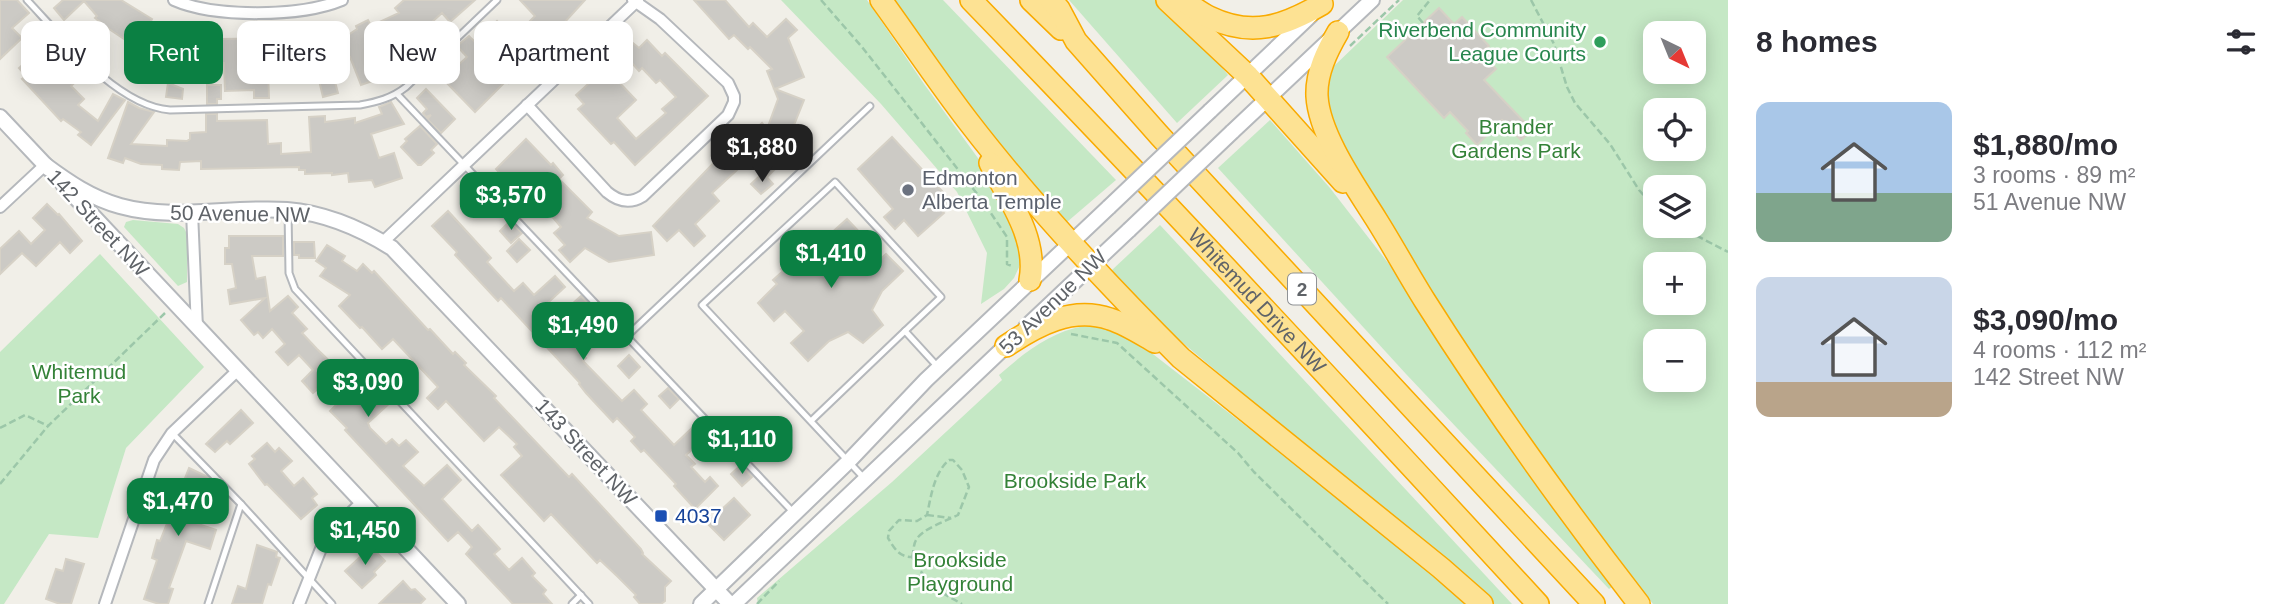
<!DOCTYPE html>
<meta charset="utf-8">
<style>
:root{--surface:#fff;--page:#f7f7f7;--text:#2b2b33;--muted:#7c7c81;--accent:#0b8043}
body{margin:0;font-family:Arial,sans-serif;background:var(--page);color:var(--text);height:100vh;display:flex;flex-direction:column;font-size:26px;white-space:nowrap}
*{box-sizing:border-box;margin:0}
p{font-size:23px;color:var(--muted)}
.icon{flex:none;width:38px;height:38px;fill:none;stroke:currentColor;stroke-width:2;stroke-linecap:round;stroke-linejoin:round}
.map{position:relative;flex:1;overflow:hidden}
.details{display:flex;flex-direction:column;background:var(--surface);width:560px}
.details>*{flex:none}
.guide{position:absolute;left:21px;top:21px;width:665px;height:63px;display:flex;gap:14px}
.needle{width:46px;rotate:137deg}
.controls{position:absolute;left:1643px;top:21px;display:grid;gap:14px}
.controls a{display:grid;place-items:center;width:63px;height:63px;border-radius:14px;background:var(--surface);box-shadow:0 4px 18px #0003;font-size:35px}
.price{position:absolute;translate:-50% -60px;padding:0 16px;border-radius:14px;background:var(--accent);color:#fff;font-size:23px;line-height:46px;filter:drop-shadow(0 2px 4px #0008)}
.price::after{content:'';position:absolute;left:50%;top:42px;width:21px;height:16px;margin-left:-10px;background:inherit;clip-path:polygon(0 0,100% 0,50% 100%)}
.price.selected{background:#222;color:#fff}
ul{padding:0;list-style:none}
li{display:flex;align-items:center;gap:21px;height:175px;padding:0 28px}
li span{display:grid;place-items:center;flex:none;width:196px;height:140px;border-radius:14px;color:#555}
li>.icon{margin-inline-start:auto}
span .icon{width:84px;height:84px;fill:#fffc;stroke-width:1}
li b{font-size:30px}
h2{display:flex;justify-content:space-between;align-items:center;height:84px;padding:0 28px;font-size:30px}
.tag{padding:0 24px;border-radius:14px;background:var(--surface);box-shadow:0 4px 18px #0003;font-size:24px;line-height:63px}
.tag.selected{background:var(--accent);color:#fff}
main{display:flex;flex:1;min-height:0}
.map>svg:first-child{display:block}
.green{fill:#c5e8c5;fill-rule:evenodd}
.building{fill:#cccac5;stroke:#d6d1c6;stroke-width:2;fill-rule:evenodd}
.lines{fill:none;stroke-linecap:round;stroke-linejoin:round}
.service-casing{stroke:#b5b8bc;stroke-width:9}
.minor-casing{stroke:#b5b8bc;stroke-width:14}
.tertiary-casing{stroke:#b5b8bc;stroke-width:18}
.motorway-casing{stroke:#f9ab00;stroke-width:24}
.path{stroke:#9cc7a9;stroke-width:2.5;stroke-dasharray:7 3.5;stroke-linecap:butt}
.service{stroke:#fff;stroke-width:5}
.minor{stroke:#fff;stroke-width:10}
.tertiary{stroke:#fff;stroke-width:14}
.motorway{stroke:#fde293;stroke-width:21}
.tertiary-bridge-casing{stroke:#b5b8bc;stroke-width:18;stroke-linecap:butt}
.tertiary-bridge{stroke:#fff;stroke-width:14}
.leisure-dot{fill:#2e9e5b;stroke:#fff;stroke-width:2.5}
.worship-dot{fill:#6b7280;stroke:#fff;stroke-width:2.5}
.transit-dot{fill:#1a4fb4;stroke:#fff;stroke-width:2.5}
.labels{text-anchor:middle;stroke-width:5;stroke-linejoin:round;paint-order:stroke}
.shield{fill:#fff;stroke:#8f9295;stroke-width:2}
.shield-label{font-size:19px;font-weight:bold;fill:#5f6368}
.leisure-label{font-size:21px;fill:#27864d;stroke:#fff;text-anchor:end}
.park-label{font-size:21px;fill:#348238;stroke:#fff}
.worship-label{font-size:21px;fill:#5b616d;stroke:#fff;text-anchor:start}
.street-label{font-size:21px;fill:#5f6368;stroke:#fff}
.transit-label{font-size:21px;fill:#164399;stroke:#fff;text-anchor:start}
</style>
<main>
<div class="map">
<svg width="1728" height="604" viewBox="0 0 1728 604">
<rect width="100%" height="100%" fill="#f1efe8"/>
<g class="green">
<path d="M 781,0 L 867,0 L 924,84 L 983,165 L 1024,247 L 1020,265 L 1014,278 L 1004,289 L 981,304 L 987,253 L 957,192 L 881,104 Z"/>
<path d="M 890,0 L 943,0 L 1116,180 L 1067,222 L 1016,165 Z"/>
<path d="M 1069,0 L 1157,0 C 1184,23 1206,47 1228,75 L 1177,123 Z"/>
<path d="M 1403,0 L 1728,0 L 1728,604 L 1653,604 C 1540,462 1442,310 1347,155 L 1329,119 L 1325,79 L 1334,66 ZM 1656,33 L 1694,33 L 1694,72 L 1656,72 ZM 1656,110 L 1694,110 L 1694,149 L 1656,149 ZM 1656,187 L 1694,187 L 1694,226 L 1656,226 ZM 1656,264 L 1694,264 L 1694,303 L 1656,303 ZM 1656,341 L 1694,341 L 1694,380 L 1656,380 Z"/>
<path d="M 1270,120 L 1330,188 L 1392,268 L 1615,585 L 1609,589 L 1406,374 L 1218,168 Z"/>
<path d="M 133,220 L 178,224 L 184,228 L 187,234 L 187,282 L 178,286 L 124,227 L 126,222 Z"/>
<path d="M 1160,225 L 1512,604 L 1494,604 L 1158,322 L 1129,292 L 1112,270 Z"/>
<path d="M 100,254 L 204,367 L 126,448 L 98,538 L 49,534 L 4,604 L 0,604 L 0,352 Z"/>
<path d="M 1084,326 L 1106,327 L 1127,334 L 1339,498 L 1468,604 L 758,604 L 757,598 L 892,482 L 1002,380 L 999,375 C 1024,353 1050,332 1084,326 Z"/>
</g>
<g class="building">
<path d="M 0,0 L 17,0 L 29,13 L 12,28 L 22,38 L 0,59 Z"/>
<path d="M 63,0 L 121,0 L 152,19 L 147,29 L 172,44 L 175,34 L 218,36 L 218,39 L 316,38 L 316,43 L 348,35 L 357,29 L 356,26 L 368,20 L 371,26 L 399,13 L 395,8 L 404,0 L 475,0 L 450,22 L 442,13 L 422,31 L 423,32 L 416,38 L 420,43 L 411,51 L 397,35 L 379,44 L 392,73 L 379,80 L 378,79 L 361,85 L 350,57 L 330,63 L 338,93 L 323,97 L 316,68 L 281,69 L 268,70 L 269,98 L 254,98 L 254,90 L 225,91 L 224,63 L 197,63 L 151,57 L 106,27 L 95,18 L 97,16 L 84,1 L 64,20 L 54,8 Z"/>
<path d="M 520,0 L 585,0 L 563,24 L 565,26 L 553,38 L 551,36 L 542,43 L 528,56 L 529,58 L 518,69 L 521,72 L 509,83 L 507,80 L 475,112 L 443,79 L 467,57 L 457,46 L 469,36 L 475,42 L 497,21 L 513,38 L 535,16 Z"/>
<path d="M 694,0 L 725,0 L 749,27 L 753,23 L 767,37 L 786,19 L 797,30 L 788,38 L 804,77 L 775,89 L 804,100 L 792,130 L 787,128 L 765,148 L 780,164 L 768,176 L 750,158 L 712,193 L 719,201 L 695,224 L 705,236 L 694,246 L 679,230 L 667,241 L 653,226 L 725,151 L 734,145 L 735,147 L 762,123 L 767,129 L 778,99 L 767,71 L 772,69 L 750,47 L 748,49 L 734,35 L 729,39 Z"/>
<path d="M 1439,8 L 1454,24 L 1462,17 L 1489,46 L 1481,53 L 1496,69 L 1484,80 L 1532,130 L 1521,140 L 1502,120 L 1477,145 L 1466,133 L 1468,131 L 1450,112 L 1444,118 L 1387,57 Z"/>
<path d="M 49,33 L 59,45 L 42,60 L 57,76 L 75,59 L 87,71 L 71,86 L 84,99 L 78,105 L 98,121 L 113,94 L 125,100 L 91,145 L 78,135 L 81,132 L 63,119 L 61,121 L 22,79 L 26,76 L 19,68 L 40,49 L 36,45 Z"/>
<path d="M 647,40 L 662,56 L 665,53 L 708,96 L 635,165 L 614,142 L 611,144 L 578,109 L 584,104 L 576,95 L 633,43 L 639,48 ZM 631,62 L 639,71 L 642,68 L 656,83 L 660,80 L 676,97 L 662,109 L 666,113 L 636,139 L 617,118 L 636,100 L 615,78 Z"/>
<path d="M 168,83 L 183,89 L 182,99 L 166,97 Z"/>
<path d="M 207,85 L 221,85 L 221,99 L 217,99 L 217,104 L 207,104 Z"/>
<path d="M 426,89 L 455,119 L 441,133 L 427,119 L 431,115 L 426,117 L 423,113 L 427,109 L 417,98 Z"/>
<path d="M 128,102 L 139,108 L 154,112 L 131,144 L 167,146 L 167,140 L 187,141 L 190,139 L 190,133 L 206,132 L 206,114 L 217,114 L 217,121 L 267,120 L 268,144 L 281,143 L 281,154 L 311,152 L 309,117 L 325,116 L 325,122 L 355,118 L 355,123 L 382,114 L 379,107 L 391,102 L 404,124 L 371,134 L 379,158 L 394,153 L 402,178 L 375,187 L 372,180 L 349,182 L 348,173 L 332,175 L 332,173 L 305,174 L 305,170 L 299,170 L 299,167 L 201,169 L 201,161 L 180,162 L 179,170 L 162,169 L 162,165 L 141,164 L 125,158 L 123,163 L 108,158 Z"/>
<path d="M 420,126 L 437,144 L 431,150 L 434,153 L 421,165 L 418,165 L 401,147 L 407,141 L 405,139 Z"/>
<path d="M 892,137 L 953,203 L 943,212 L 944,213 L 918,236 L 904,220 L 895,229 L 884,217 L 893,209 L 858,169 Z"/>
<path d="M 526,139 L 551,165 L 553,163 L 563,175 L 559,179 L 592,212 L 587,218 L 619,236 L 651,232 L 654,255 L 609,262 L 585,248 L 570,262 L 559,250 L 565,245 L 554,233 L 561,227 L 544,207 L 540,210 L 511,179 L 508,182 L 496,169 Z"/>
<path d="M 763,173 L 773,184 L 761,194 L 751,184 Z"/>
<path d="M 477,187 L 489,199 L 479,208 L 468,196 Z"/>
<path d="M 47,204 L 58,215 L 59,214 L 82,241 L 70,253 L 60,242 L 36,266 L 22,253 L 0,274 L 0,249 L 19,231 L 31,244 L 45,230 L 33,218 Z"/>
<path d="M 448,211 L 491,258 L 487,262 L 514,291 L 523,283 L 534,295 L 555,276 L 565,287 L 539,311 L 564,337 L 584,319 L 571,305 L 581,296 L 604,320 L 594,330 L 592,328 L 574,346 L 586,358 L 583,361 L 622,401 L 634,390 L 647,404 L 641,410 L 674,445 L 692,428 L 703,440 L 686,455 L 695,464 L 691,467 L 705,482 L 710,477 L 718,486 L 695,509 L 674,486 L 676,484 L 644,450 L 641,452 L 631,441 L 635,437 L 617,418 L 613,422 L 598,406 L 586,393 L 579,384 L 580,383 L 501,298 L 498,301 L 455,255 L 457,252 L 432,226 Z"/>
<path d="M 847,219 L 864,237 L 854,246 L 873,266 L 886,254 L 903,271 L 882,291 L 872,310 L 883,325 L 863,343 L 848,332 L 829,341 L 808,361 L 791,343 L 804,331 L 785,311 L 774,321 L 758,303 L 777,284 L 773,280 L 783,271 L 781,269 L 813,239 L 815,241 L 824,232 L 828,236 Z"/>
<path d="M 510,221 L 522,233 L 511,243 L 500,231 Z"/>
<path d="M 229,236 L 283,236 L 283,256 L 252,256 L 256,279 L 265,277 L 270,311 L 288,296 L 298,307 L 292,313 L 307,329 L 302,333 L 317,349 L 342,373 L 344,371 L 371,399 L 382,390 L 392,401 L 368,423 L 370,428 L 386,444 L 392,439 L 399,446 L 406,440 L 418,452 L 403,466 L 424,486 L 447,465 L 461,480 L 442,499 L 472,531 L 478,525 L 500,549 L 494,554 L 509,570 L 522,558 L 535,573 L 532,576 L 546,590 L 543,594 L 552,604 L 513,604 L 466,554 L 472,547 L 458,532 L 448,541 L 345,430 L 347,428 L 330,411 L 339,402 L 322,385 L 313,393 L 302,381 L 313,370 L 299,355 L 288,365 L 276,352 L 285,344 L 272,329 L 263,338 L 258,332 L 254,335 L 241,320 L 265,298 L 230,304 L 228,290 L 236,288 L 232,264 L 225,264 L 225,248 L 229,248 Z"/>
<path d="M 519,239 L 530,250 L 517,262 L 507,251 Z"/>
<path d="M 294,242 L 314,242 L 315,258 L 299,258 L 299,255 L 294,255 Z"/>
<path d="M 327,245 L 345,256 L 342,261 L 357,271 L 363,264 L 372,273 L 374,271 L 428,330 L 430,329 L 453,354 L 455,352 L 466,363 L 464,365 L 496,396 L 494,398 L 569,477 L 572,474 L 641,549 L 643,553 L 642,554 L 671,581 L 665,587 L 665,601 L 661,604 L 640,604 L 634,597 L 636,595 L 618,577 L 600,560 L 597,563 L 551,514 L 544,521 L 501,475 L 522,456 L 514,447 L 517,444 L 499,427 L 484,441 L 446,401 L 438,409 L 427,398 L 438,387 L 393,339 L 382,349 L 362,327 L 360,328 L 339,306 L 350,295 L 320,276 L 326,268 L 316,261 Z"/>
<path d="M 629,355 L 640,367 L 629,378 L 618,366 Z"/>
<path d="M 668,388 L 679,399 L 670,408 L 659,396 Z"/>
<path d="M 241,410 L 253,423 L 230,444 L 227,441 L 215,452 L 206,444 Z"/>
<path d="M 711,433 L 722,445 L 713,454 L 702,443 Z"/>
<path d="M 267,443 L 275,452 L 279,448 L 292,461 L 281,471 L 294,486 L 303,478 L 317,494 L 312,498 L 317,505 L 301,519 L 267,484 L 265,485 L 249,464 L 255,459 L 252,456 Z"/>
<path d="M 741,465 L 752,477 L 742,486 L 731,474 Z"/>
<path d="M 189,468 L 208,477 L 189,521 L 216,530 L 210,549 L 186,541 L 169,588 L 173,589 L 168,604 L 159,604 L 144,599 L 157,560 L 152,558 L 157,540 L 160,541 Z"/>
<path d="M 734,498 L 750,515 L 724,540 L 707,523 Z"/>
<path d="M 257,545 L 277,552 L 276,557 L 280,558 L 271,585 L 268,584 L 262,604 L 232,604 L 238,586 L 246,589 Z"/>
<path d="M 371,547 L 385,561 L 374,572 L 376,575 L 362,588 L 345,571 Z"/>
<path d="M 66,559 L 84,564 L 71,604 L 60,604 L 46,599 L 56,569 L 63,571 Z"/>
<path d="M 403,581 L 411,590 L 415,589 L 425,599 L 420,604 L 379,604 Z"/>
</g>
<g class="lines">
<g class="service-casing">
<g id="service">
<path d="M 27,0 C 62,37 117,106 170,110 L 360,105 C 377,102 392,98 406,87 L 497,0"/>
<path d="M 397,94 L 793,512"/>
<path d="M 288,210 L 289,273 L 295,289 L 589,604"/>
<path d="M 627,336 L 870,106"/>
<path d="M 811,421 L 905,331 L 937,366"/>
<path d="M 172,433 L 241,504 L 332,604"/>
<path d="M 863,477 L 702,305 L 835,182 L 941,297 L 905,331"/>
<path d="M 208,604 L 241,504"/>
<path d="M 572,604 L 581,595"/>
</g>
</g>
<g class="minor-casing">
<g id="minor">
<path d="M 174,0 C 215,18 301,17 342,0"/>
<path d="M 527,105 L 607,192 C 619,202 630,204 643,196 L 728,115 L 734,102 L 734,96 L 728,83 L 660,19 L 633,0"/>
<path d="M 0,207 L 45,165"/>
<path d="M 192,212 L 197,328"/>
<path d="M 383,242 L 638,0"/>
<path d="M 105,604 L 154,460 L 172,433 L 237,371"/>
<path d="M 299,604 L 324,541 L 338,525 L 362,502"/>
</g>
</g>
<g class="tertiary-casing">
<g id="tertiary">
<path d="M 1210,111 L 1311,15"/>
<path d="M 0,117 L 49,169"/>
<path d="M 1232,132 L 1372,0"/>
<path d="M 45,165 C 68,182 91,198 120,206 C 174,221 232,206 287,210 C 325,213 360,228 392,248 L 730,604"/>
<path d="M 63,184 L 458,604"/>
<path d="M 1026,327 L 1129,230"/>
<path d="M 701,604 L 849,461 L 926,380 L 1109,207"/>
<path d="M 734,604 L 1011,341"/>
</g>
</g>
<g class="motorway-casing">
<g id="motorway">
<path d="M 881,0 C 910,40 938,82 968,121 C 1031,203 1108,285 1181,358 L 1441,568 L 1482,604"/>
<path id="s1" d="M 971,0 C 1163,198 1351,401 1538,604"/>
<path d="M 1031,0 L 1061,29"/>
<path d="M 1051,0 L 1059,9 L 1076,41 L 1159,135 L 1594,604"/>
<path d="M 1167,0 L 1248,76 L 1343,182"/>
<path d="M 1181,0 C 1191,5 1199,12 1209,17 C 1252,38 1284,26 1322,4"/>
<path d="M 1338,32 C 1327,51 1316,73 1317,96 C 1319,135 1356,187 1376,219 C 1393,246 1408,274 1425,301 C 1491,405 1563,506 1639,604"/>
<path d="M 990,163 C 1008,198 1038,238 1030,280"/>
<path d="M 1006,346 C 1037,325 1072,306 1110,319 C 1126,324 1141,334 1155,342"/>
</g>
</g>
<g class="path">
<path d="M 821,0 L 862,47 L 982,200 L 1007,237 L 1007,264 L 1012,266"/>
<path d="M 1531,0 L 1554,44 L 1567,87 L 1575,103 L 1610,144 L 1639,190 L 1656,209"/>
<path d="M 1423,23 L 1417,16 L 1430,0"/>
<path d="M 1350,46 L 1399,0"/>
<path d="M 1678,226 L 1728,252"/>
<path d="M 1071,334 L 1117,343 L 1238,453 L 1254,472 L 1388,604"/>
<path d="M 0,428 L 25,415 L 48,426"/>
<path d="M 0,484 L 48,426 L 165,313"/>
<path d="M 927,515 L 951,518"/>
<path d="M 912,557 C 914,552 913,545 916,540 C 922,529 946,521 958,515 L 969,487 L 962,470 L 953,460 L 949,460 C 934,473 931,496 927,515 L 917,521 L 899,520 L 889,531 L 888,538 C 894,548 899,557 912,557 L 930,586 L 962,604"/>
<path d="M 757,604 L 779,581"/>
</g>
<use href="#service" class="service"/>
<use href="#minor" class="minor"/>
<use href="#tertiary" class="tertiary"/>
<use href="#motorway" class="motorway"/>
<g class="tertiary-bridge-casing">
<g id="tertiary-bridge">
<path d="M 1109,207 L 1210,111"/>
<path d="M 1129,230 L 1232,132"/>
</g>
</g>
<use href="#tertiary-bridge" class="tertiary-bridge"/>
</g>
<circle class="leisure-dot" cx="1600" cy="42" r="7"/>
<circle class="worship-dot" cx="908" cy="190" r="7"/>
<rect class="transit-dot" x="654" y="509" width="14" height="14" rx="3.5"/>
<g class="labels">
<rect class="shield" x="1288" y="273.5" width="28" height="31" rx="5"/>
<g class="shield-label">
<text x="1302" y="296">2</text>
</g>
<g class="leisure-label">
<text x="1586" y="37">Riverbend Community<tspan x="1586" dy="24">League Courts</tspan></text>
</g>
<g class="park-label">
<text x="1516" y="134">Brander<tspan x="1516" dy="24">Gardens Park</tspan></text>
<text x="79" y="379">Whitemud<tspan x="79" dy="24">Park</tspan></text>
<text x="1075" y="488">Brookside Park</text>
<text x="960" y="567">Brookside<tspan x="960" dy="24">Playground</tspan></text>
</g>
<g class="worship-label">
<text x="922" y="185">Edmonton<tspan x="922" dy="24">Alberta Temple</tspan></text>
</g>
<g class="street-label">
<text transform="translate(240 214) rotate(1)" y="7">50 Avenue NW</text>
<text transform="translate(98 223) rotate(47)" y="7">142 Street NW</text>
<text dy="7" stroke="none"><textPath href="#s1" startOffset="415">Whitemud Drive NW</textPath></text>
<text transform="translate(1053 302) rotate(-44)" y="7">53 Avenue NW</text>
<text transform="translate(586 452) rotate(47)" y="7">143 Street NW</text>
</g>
<g class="transit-label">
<text x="675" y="523">4037</text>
</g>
</g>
</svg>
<div class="controls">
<a><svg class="needle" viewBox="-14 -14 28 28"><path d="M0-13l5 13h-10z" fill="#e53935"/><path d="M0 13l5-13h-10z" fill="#7c7c81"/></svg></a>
<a><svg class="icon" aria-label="locate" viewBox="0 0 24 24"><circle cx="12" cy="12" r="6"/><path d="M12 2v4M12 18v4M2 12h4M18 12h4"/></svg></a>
<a><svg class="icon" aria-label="layers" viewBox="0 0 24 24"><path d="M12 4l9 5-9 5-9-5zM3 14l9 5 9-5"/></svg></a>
<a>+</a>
<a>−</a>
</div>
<b class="price selected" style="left:762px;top:184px">$1,880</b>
<b class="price" style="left:511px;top:232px">$3,570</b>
<b class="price" style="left:831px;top:290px">$1,410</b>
<b class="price" style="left:583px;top:362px">$1,490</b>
<b class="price" style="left:368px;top:419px">$3,090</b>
<b class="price" style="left:742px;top:476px">$1,110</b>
<b class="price" style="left:178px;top:538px">$1,470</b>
<b class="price" style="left:365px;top:567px">$1,450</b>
<div class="guide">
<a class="tag">Buy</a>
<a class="tag selected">Rent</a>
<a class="tag">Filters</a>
<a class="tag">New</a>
<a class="tag">Apartment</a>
</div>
</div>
<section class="details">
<h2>8 homes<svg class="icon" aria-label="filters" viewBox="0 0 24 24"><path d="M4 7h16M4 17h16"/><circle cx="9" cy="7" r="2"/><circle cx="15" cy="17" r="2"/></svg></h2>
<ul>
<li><span style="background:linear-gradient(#a9c7e8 65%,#7fa58c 0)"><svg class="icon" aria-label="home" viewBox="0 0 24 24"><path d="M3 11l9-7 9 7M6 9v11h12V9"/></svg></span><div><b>$1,880/mo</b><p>3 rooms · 89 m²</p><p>51 Avenue NW</p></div></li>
<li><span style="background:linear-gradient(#c9d6e8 75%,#b9a48a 0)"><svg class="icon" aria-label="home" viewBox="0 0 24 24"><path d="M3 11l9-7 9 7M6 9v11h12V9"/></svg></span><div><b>$3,090/mo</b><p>4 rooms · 112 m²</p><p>142 Street NW</p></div></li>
</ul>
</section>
</main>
